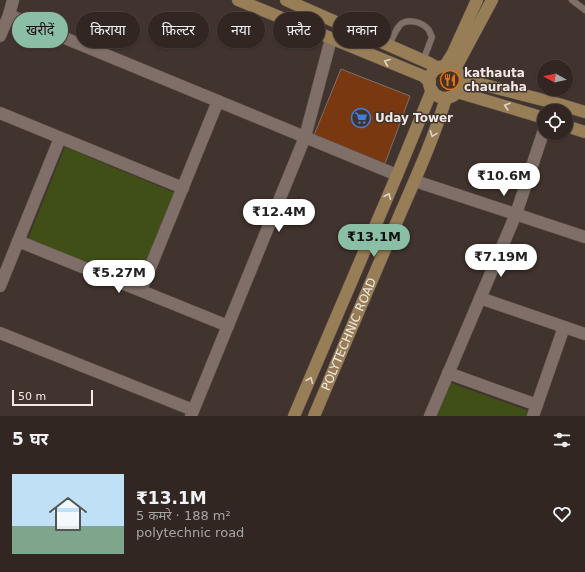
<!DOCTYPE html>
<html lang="hi">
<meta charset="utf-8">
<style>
:root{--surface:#312622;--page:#3d322f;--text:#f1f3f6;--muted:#a8a5a5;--line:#4c4340;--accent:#8abfa5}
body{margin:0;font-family:"DejaVu Sans","Noto Sans Devanagari",sans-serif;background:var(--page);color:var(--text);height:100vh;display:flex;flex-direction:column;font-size:15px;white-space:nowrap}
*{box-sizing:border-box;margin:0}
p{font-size:13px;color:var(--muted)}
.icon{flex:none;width:22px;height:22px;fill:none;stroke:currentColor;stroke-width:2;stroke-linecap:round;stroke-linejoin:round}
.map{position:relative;height:416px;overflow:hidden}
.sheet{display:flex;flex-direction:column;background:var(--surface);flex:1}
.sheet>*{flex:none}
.top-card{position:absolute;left:12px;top:12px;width:561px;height:36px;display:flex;gap:8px}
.needle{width:26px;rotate:278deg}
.controls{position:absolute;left:537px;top:60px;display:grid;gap:8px}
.controls a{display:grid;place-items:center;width:36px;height:36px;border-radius:50%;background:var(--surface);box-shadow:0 1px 3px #0004,0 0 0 1px var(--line);font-size:20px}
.scale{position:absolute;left:12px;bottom:10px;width:81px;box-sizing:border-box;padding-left:4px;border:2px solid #f2e9e4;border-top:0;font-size:11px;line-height:14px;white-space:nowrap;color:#f2e9e4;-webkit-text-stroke:3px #41332d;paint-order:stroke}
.price{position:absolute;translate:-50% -34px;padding:0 9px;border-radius:14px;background:#fff;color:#222;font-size:13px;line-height:26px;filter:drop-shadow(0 1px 2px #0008)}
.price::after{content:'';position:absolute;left:50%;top:24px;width:12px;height:9px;margin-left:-6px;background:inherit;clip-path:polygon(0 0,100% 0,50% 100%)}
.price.current{background:var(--accent);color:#111}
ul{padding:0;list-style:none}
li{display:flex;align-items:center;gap:12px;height:100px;padding:0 12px}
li+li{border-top:1px solid var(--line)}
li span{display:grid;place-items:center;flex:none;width:112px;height:80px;border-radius:0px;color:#555}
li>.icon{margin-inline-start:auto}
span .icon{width:48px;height:48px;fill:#fffc;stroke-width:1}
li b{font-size:17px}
h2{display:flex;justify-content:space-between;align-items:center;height:48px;padding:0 12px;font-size:17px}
.tag{padding:0 14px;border-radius:18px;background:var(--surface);box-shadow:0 1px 3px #0004,0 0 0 1px var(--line);font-size:14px;line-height:36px}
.tag.current{background:var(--accent);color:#111}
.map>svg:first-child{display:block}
.green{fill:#404f17}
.building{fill:#793810;stroke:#7f6f68}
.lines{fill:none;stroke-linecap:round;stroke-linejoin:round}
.lane-casing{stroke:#5d514b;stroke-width:7}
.street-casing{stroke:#5d514b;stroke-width:13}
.secondary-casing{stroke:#5d514b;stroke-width:13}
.lane{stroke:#7f6f68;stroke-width:6}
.street{stroke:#7f6f68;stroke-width:12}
.secondary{stroke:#987e56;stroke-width:12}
.oneway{stroke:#e0d4c8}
.labels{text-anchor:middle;stroke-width:3;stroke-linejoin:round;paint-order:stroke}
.poi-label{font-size:12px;font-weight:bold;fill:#f2e9e4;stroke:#41332d;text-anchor:start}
.street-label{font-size:12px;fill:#f2e9e4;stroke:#41332d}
</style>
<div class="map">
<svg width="585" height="416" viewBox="0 0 585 416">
<rect width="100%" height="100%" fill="#41332d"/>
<g class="green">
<path d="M 65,147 L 175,193 L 138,284 L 28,239 Z"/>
<path d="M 451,383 L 529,411 L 527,416 L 437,416 Z"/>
</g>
<path class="building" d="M 341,69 L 410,96 L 383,169 L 312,140 Z"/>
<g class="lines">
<g class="lane-casing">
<g id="lane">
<path d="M 572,0 L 585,10"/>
<path d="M 389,45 C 392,39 395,31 400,25 C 407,18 421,22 427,28 C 430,30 430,34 432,37 L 423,61"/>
</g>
</g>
<g class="street-casing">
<g id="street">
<path d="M 9,15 L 397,175"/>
<path d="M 0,36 L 9,15 L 13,0"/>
<path d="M 0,113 L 183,188"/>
<path d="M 415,181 L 585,237"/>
<path d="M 18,241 L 228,326"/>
<path d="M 0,286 L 60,138"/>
<path d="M 141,290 L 218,101"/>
<path d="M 480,298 L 585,334"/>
<path d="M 0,333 L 193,410"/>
<path d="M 448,373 L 537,405"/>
<path d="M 191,416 L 305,137 L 331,39"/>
<path d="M 430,416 L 516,214 L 544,130"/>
<path d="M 533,416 L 564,327"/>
</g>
</g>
<g class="secondary-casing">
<g id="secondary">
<path d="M 238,0 L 423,76 L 430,82"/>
<path d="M 286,0 L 429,63 L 438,68"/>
<path d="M 445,66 L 453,53 L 477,0"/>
<circle cx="445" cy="82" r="16"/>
<path d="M 455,69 L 492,0"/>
<path d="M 461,79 L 555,103 L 585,112"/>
<path d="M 457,92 L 511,108 L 544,118"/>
<path d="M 566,126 L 585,132"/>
<path d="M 294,416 L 397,175 L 432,90"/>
<path id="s1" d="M 314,416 C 340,355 366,294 392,233 C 411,188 432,144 446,98"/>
</g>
</g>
<use href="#lane" class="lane"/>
<use href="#street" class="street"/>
<use href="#secondary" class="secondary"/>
</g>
<defs><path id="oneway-chevron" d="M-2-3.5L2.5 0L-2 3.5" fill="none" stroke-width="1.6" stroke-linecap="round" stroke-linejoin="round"/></defs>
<g class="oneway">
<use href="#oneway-chevron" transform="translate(387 62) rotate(-158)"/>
<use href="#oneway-chevron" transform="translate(507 106) rotate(-163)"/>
<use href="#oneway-chevron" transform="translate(433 134) rotate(111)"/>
<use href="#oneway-chevron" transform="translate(388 196) rotate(-67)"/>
<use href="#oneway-chevron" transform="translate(310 380) rotate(-67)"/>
</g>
<defs>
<g id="restaurant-ring" transform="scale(1)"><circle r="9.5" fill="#41332d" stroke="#e8710a" stroke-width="1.5"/><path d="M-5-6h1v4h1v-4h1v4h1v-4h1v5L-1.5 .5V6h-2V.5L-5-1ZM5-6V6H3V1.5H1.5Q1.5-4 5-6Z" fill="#e8710a"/></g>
<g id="supermarket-ring" transform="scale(1)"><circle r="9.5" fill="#41332d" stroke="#3f7fe0" stroke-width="1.5"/><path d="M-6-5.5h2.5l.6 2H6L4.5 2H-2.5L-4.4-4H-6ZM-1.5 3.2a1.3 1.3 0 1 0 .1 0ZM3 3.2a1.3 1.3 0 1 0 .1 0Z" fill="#3f7fe0"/></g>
</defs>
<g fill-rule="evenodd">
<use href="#restaurant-ring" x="450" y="80"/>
<use href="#supermarket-ring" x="361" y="118"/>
</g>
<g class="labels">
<g class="poi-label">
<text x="464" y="77">kathauta<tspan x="464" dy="14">chauraha</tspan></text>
<text x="375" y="122">Uday Tower</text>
</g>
<g class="street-label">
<text dy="4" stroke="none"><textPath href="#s1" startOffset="89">POLYTECHNIC ROAD</textPath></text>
</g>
</g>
</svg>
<div class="controls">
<a><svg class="needle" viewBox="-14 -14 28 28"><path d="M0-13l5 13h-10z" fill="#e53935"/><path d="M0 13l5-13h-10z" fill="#a8a5a5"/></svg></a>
<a><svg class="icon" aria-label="locate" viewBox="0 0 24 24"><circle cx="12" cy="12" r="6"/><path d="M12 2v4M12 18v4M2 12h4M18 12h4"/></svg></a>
</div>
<div class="scale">50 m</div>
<b class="price" style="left:504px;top:197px">₹10.6M</b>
<b class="price" style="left:279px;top:233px">₹12.4M</b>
<b class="price current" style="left:374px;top:258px">₹13.1M</b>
<b class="price" style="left:501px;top:278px">₹7.19M</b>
<b class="price" style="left:119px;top:294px">₹5.27M</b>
<div class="top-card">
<a class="tag current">खरीदें</a>
<a class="tag">किराया</a>
<a class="tag">फ़िल्टर</a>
<a class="tag">नया</a>
<a class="tag">फ़्लैट</a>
<a class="tag">मकान</a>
</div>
</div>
<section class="sheet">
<h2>5 घर<svg class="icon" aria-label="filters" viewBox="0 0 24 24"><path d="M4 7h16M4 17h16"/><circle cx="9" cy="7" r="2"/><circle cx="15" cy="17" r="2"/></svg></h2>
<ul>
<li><span style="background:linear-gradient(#bfe0f5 65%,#7fa58c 0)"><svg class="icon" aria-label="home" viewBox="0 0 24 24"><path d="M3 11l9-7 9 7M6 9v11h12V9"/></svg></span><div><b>₹13.1M</b><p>5 कमरे · 188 m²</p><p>polytechnic road</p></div><svg class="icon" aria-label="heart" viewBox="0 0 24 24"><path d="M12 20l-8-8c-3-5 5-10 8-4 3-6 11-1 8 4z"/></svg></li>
</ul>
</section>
